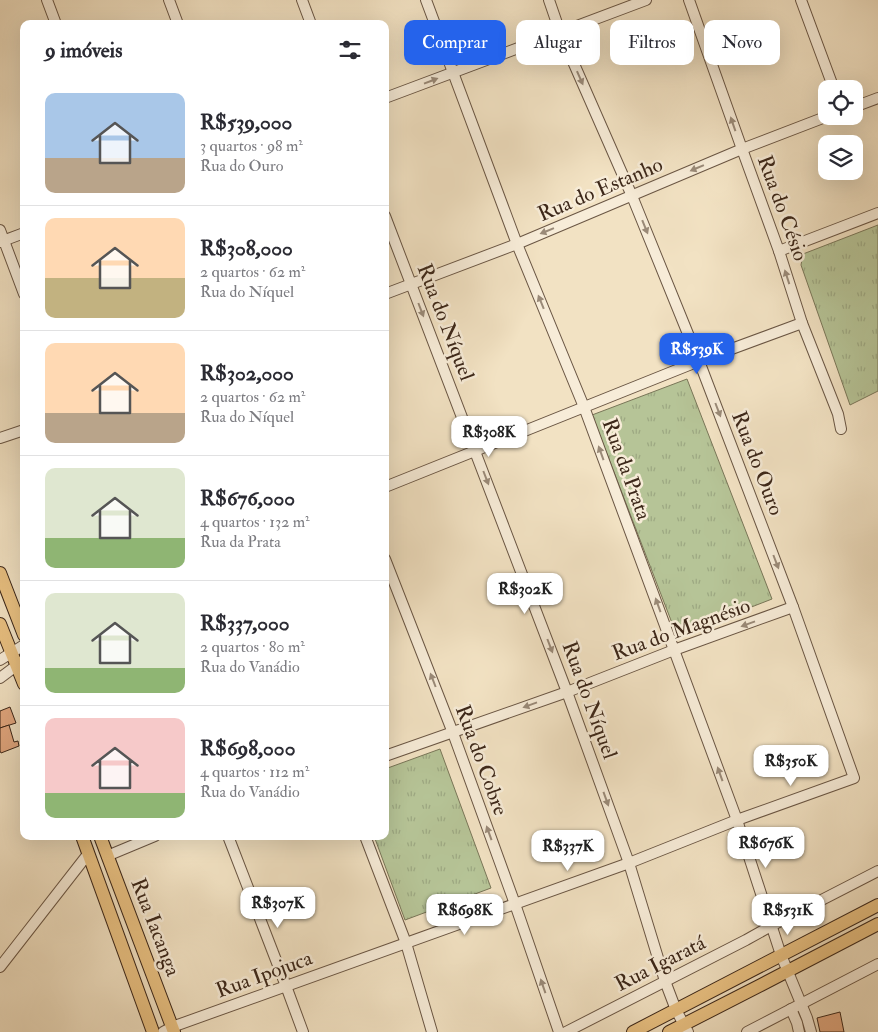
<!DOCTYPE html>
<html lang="pt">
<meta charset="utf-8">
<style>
:root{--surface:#fff;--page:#f7f7f7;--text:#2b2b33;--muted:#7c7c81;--line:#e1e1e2;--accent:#2563eb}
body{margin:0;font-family:"IM FELL Double Pica",serif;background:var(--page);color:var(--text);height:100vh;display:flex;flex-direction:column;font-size:19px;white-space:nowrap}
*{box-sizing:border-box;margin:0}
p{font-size:16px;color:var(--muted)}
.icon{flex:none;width:28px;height:28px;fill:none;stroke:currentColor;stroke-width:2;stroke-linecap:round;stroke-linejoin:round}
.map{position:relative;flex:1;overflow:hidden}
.panel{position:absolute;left:20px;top:20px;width:369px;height:820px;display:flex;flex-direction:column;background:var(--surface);border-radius:10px;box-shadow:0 5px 20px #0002}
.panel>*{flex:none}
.guide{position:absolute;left:404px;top:20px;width:399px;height:45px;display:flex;gap:10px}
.controls{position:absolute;left:818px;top:80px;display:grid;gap:10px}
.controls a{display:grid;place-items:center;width:45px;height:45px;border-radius:10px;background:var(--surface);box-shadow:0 5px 20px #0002;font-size:25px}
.price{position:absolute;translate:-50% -42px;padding:0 11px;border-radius:10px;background:#fff;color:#222;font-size:16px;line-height:32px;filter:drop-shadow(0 1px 2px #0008)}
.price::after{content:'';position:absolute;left:50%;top:30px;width:15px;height:11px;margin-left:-8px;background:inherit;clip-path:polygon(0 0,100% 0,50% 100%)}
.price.selected{background:var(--accent);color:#fff}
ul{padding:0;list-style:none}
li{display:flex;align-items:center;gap:15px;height:125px;padding:0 25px}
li+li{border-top:1px solid var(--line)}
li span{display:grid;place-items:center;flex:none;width:140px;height:100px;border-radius:10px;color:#555}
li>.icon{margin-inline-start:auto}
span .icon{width:60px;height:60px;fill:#fffc;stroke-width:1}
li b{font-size:21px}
h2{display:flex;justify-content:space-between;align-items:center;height:60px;padding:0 25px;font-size:21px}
.chip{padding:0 18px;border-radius:10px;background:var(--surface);box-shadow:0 5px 20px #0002;font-size:18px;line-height:45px}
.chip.selected{background:var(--accent);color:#fff}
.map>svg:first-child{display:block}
.park{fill:url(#park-tufts);stroke:#797658}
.building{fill:#e3a981;stroke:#3c2719}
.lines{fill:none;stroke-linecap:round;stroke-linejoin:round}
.minor-casing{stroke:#6a5644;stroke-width:12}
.major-casing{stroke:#3c2719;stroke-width:14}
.minor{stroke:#f7ecd8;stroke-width:10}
.major{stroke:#e9c182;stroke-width:12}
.oneway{fill:#9a8a78}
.labels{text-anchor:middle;stroke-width:5;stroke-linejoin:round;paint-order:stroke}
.street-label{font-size:21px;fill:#3c2719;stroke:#f7ecd8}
</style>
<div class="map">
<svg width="878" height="1032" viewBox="0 0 878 1032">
<defs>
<pattern id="park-tufts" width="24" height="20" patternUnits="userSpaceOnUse" patternTransform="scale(1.25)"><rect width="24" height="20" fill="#b6c497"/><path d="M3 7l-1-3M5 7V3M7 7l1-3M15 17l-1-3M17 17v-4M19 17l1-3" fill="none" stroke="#9da882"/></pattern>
</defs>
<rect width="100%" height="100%" fill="#f2e2c3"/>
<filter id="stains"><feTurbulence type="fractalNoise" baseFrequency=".004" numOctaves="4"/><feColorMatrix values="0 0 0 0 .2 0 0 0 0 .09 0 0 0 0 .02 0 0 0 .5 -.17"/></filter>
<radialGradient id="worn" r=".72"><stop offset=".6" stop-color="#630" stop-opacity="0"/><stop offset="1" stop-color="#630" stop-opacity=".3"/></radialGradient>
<g class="park">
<path d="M 878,225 L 878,391 L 850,405 L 801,265 L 803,254 Z"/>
<path d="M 687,379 L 772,599 L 677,636 L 592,415 Z"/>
<path d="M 440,749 L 491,888 L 405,920 L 374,836 L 385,836 L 385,769 Z"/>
</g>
<g class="building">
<path d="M 10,707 L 16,723 L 0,728 L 0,711 Z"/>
<path d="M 9,725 L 14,742 L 18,741 L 19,746 L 1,753 L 0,751 L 0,728 Z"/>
<path d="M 840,1012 L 844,1032 L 820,1032 L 817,1018 Z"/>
</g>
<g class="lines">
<g class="minor-casing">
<g id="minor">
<path d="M 47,0 L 56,24"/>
<path d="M 169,0 L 178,24"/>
<path d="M 302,0 L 311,24"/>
<path d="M 426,0 L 517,244 L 584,407 L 737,820 L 781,955 L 807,1018 L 811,1032"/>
<path d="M 689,0 L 742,149 L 779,251 L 802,323 L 838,414 L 841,429"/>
<path d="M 801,0 L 834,89"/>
<path d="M 385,98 L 646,0"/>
<path d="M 854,107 L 878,98"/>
<path d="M 385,216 L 567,692 L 629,863 L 665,981 L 676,1010 L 688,1032"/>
<path d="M 0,230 L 24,294"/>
<path d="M 0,242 L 24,233"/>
<path d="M 779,251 L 878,213"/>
<path d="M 385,294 L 517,244 L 742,149 L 828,116"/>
<path d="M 0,438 L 24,430"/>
<path d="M 385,487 L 699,361 L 802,323"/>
<path d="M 385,559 L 453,733 L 515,904 L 559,1032"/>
<path d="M 0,660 L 24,645"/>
<path d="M 0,678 L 24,660"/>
<path d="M 385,756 L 567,692 L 674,650 L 793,607"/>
<path d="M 228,836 L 286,986 L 303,1032"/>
<path d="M 365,836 L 406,943 L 432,1032"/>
<path d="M 107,856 L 155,836"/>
<path d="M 0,967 L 88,854"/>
<path d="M 791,1009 L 797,1023 L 799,1032"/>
<path d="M 163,1032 L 172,1027 L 629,863 L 737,820 L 854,778 L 793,607 L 699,361 L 632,196 L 560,32 L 549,0"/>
<path d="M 566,1032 L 746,940 L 771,926 L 878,871"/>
<path d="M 747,1032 L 878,964"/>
</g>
</g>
<g class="major-casing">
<g id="major">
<path d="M 0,573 L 24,635"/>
<path d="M 0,624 L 24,684"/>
<path d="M 82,836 L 153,1032"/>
<path d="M 100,836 L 174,1032"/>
<path d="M 633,1032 L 878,905"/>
<path d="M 669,1032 L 761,985 L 878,924"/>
</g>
</g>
<use href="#minor" class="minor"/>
<use href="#major" class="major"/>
</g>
<defs><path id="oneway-solid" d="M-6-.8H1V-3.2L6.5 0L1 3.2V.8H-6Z" transform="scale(1.25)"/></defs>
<g class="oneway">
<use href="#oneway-solid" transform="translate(580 78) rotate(66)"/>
<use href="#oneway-solid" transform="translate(431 81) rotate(-21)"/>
<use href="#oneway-solid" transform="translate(733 124) rotate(-109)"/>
<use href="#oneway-solid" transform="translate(697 168) rotate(157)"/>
<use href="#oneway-solid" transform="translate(645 227) rotate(68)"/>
<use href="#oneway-solid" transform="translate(547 231) rotate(158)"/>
<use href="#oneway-solid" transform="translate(787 277) rotate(-108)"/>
<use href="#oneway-solid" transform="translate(541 302) rotate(-112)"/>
<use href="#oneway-solid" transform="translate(421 310) rotate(69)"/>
<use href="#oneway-solid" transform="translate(718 410) rotate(69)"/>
<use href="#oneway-solid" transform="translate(601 453) rotate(-110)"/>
<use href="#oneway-solid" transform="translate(486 478) rotate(69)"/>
<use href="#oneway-solid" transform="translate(776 562) rotate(69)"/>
<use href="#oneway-solid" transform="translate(658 605) rotate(-110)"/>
<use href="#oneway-solid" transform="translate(748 624) rotate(160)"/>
<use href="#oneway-solid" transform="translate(550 646) rotate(69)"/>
<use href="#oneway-solid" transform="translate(433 680) rotate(-111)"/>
<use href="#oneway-solid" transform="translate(530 705) rotate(160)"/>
<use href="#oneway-solid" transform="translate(720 774) rotate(-110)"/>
<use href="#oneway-solid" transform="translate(606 799) rotate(70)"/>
<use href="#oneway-solid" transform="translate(489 833) rotate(-110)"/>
<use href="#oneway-solid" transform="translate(543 986) rotate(-109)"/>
</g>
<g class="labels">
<g class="street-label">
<text transform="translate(600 189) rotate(-23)" y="7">Rua do Estanho</text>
<text transform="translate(783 208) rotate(70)" y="7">Rua do Césio</text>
<text transform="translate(446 322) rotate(69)" y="7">Rua do Níquel</text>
<text transform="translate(758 463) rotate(69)" y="7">Rua do Ouro</text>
<text transform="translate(627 469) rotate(70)" y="7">Rua da Prata</text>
<text transform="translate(681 629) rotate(-20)" y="7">Rua do Magnésio</text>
<text transform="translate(590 700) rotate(70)" y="7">Rua do Níquel</text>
<text transform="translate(482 760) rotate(70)" y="7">Rua do Cobre</text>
<text transform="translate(156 927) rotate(69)" y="7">Rua Iacanga</text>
<text transform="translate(660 963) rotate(-27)" y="7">Rua Igaratá</text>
<text transform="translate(264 974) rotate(-20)" y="7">Rua Ipojuca</text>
</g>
</g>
<rect width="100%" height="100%" filter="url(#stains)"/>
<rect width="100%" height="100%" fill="url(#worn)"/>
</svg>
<div class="controls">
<a><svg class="icon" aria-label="locate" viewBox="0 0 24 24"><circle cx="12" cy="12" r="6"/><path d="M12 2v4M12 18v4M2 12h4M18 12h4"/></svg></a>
<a><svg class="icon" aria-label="layers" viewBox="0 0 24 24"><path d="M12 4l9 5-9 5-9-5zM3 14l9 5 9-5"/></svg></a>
</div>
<b class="price selected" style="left:697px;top:375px">R$539K</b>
<b class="price" style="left:489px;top:458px">R$308K</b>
<b class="price" style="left:525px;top:615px">R$302K</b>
<b class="price" style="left:791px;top:787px">R$350K</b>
<b class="price" style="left:766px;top:869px">R$676K</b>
<b class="price" style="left:568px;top:872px">R$337K</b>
<b class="price" style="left:278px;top:929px">R$307K</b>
<b class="price" style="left:465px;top:936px">R$698K</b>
<b class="price" style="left:788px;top:936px">R$531K</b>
<div class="guide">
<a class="chip selected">Comprar</a>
<a class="chip">Alugar</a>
<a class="chip">Filtros</a>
<a class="chip">Novo</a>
</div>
<section class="panel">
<h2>9 imóveis<svg class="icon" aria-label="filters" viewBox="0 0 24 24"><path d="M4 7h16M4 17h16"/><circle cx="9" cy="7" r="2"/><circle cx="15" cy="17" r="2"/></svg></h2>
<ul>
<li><span style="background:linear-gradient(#a9c7e8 65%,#b9a48a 0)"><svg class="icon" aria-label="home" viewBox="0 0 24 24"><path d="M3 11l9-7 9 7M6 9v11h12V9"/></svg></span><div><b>R$539,000</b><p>3 quartos · 98 m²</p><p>Rua do Ouro</p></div></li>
<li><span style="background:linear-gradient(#ffd9b3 60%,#c2b280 0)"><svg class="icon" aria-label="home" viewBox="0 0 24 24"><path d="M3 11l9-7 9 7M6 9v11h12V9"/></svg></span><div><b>R$308,000</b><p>2 quartos · 62 m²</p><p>Rua do Níquel</p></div></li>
<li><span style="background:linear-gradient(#ffd9b3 70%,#b9a48a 0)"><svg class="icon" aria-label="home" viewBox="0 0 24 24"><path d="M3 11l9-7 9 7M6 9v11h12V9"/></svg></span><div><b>R$302,000</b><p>2 quartos · 62 m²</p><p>Rua do Níquel</p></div></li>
<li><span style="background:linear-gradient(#dfe7d0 70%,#8fb573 0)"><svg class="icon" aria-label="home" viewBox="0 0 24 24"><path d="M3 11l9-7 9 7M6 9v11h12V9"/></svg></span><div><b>R$676,000</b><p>4 quartos · 132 m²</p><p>Rua da Prata</p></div></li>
<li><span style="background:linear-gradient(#dfe7d0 75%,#8fb573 0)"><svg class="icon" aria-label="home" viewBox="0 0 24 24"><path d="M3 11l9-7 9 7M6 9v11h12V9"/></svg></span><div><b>R$337,000</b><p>2 quartos · 80 m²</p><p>Rua do Vanádio</p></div></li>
<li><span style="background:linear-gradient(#f6c9c9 75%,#8fb573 0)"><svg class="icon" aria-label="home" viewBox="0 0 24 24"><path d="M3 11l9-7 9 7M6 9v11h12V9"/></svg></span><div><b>R$698,000</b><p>4 quartos · 112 m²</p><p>Rua do Vanádio</p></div></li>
</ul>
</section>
</div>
